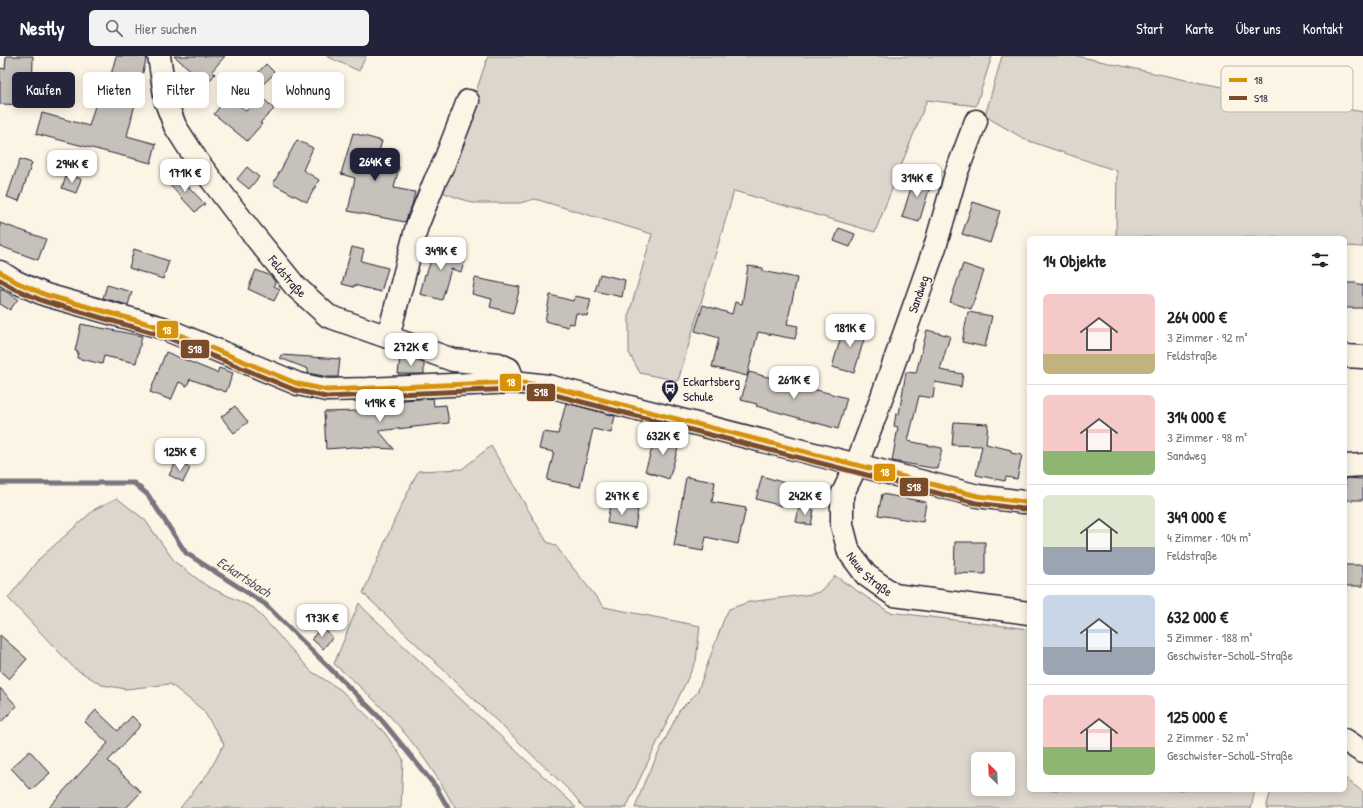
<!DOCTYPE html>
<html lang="de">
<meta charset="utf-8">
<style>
:root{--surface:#fff;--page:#f2f2f2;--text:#222;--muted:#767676;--line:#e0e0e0;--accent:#22223b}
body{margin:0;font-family:"Patrick Hand",sans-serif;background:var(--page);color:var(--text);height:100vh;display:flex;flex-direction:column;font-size:15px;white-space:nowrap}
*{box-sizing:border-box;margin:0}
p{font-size:13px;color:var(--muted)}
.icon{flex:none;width:22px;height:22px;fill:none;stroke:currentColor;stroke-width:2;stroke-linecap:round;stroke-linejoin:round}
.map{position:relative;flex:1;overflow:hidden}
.panel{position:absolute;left:1027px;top:180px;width:320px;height:556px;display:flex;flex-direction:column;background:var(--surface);border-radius:6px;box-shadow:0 2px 10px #0003}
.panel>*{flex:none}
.top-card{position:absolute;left:12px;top:16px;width:380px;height:36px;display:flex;gap:8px}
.needle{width:26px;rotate:336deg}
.buttons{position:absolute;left:971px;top:696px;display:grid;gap:8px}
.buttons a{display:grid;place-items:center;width:44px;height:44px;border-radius:6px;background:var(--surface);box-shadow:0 2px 10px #0003;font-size:20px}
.price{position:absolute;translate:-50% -34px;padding:0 9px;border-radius:8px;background:#fff;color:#222;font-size:13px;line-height:26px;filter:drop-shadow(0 1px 2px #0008)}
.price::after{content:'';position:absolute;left:50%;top:24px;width:12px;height:9px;margin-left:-6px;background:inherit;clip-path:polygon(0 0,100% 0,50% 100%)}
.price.on{background:var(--accent);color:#fff}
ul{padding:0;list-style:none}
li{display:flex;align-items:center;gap:12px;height:100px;padding:0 16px}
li+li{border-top:1px solid var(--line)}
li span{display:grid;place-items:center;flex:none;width:112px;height:80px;border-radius:6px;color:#555}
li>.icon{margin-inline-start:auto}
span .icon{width:48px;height:48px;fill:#fffc;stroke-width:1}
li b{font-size:17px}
h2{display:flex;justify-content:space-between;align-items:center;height:48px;padding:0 16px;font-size:17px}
.pill{padding:0 14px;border-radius:6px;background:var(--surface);box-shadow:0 2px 10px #0003;font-size:14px;line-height:36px}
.pill.on{background:var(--accent);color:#fff}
header{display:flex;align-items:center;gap:24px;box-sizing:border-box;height:56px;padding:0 20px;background:var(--accent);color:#fff}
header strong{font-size:19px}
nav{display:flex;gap:22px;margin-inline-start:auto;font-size:14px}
.search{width:280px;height:36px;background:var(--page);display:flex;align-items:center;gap:10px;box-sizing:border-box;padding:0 14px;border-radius:6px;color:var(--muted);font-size:15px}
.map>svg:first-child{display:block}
.green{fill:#dcd6cc;stroke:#7f7c84;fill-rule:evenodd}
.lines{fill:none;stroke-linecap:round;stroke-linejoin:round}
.stream{stroke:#78757e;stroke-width:5}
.building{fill:#c6c1bb;stroke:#22223b}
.minor-casing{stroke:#22223b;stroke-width:25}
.minor{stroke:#fcf5e5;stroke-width:22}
.bus-1-casing{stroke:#fcf5e5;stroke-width:8}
.bus-2-casing{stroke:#fcf5e5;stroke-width:8}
.bus-1{stroke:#d79209;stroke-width:5}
.bus-2{stroke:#7a4b2a;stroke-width:5}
.labels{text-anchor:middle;stroke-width:3;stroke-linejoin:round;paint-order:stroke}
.street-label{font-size:13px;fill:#22223b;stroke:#fcf5e5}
.poi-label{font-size:13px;fill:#22223b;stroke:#fcf5e5;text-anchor:start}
.water-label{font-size:14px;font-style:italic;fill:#545362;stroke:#fcf5e5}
.key{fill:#fcf5e5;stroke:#bbb6b2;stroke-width:1}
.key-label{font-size:11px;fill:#22223b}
.line-badge{stroke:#fcf5e5;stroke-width:1.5}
.badge-label{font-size:11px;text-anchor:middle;font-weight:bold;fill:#fff}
</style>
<header>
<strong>Nestly</strong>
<div class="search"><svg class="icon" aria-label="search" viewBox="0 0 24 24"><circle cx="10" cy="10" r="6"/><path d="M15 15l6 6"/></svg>Hier suchen</div>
<nav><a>Start</a><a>Karte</a><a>Über uns</a><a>Kontakt</a></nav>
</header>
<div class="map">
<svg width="1363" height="752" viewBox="0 0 1363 752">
<rect width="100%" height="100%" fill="#fcf5e5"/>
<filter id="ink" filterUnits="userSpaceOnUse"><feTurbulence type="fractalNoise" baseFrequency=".025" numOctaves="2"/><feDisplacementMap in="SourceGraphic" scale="8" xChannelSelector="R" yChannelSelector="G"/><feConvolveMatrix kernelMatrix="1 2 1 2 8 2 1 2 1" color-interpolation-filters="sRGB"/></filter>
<g filter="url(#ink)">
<g class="green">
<path d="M 326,0 L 366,0 L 359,15 Z"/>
<path d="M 488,0 L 992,0 L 976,50 L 927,44 L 875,176 L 734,135 L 678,325 L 640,317 L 629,297 L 629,258 L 652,178 L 535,143 L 520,147 L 472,147 L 442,136 Z"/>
<path d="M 1002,0 L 1077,0 L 1190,25 L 1363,56 L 1363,191 L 1345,190 L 1345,182 L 1116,181 L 1117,115 L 1026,84 L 985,60 Z"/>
<path d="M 491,390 L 547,486 L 555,489 L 604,551 L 700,570 L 696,605 L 626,752 L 584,752 L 572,737 L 363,537 L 395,463 L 418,415 L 462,413 Z"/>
<path d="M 117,442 L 145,464 L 175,506 L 207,530 L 254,552 L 311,615 L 341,634 L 384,676 L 403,703 L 401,752 L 180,752 L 209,716 L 224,688 L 203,654 L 170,628 L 126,633 L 102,629 L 74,612 L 8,542 L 39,503 L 95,453 Z"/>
<path d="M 835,520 L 889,556 L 1029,573 L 1029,734 L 1255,734 L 1251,752 L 635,752 L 644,727 L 679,655 L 697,637 L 724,563 L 729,553 L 749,546 L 812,538 L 819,536 ZM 978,703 L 1008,703 L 1008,733 L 978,733 Z"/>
<path d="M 359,547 L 364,553 L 571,746 L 576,752 L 455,752 C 434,713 407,676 375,645 C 362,632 348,620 334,608 Z"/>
<path d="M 1345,722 L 1363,736 L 1363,752 L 1266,752 L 1271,734 L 1345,734 Z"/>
</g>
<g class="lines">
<path class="stream" d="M 0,427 L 134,427 L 148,439 L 186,497 L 265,548 L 380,662 L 436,731 L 448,752"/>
</g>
<g class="building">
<path d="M 6,0 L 33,0 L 32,49 L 0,48 L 0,12 L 5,13 Z"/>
<path d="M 116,0 L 147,0 L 127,80 L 156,88 L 151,107 L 36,78 L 42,57 L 89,70 L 98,40 L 105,41 Z"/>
<path d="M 174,0 L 225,0 L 212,15 L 215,18 L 207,28 Z"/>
<path d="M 266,8 L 275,17 L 262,29 L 254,21 Z"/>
<path d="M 228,40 L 246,55 L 261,40 L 274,53 L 260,67 L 262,68 L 247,85 L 214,58 Z"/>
<path d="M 353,77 L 382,85 L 376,106 L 399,111 L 394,132 L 415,136 L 412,149 L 405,166 L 348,155 L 355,122 L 341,118 Z"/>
<path d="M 297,84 L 313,92 L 303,114 L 319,124 L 307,146 L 273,128 Z"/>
<path d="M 20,103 L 32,107 L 19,145 L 7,141 Z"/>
<path d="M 247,111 L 259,121 L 249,133 L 237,123 Z"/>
<path d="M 175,117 L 205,148 L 195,156 L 166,125 Z"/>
<path d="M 67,118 L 81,123 L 76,137 L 62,132 Z"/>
<path d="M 915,119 L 932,124 L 919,166 L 902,161 Z"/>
<path d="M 973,146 L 1000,155 L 990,187 L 962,178 Z"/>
<path d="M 0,167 L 46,183 L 38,204 L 0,190 Z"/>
<path d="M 839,172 L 855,178 L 850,191 L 834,185 Z"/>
<path d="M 437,187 L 450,191 L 449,195 L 466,201 L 461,216 L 451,213 L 442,244 L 420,238 L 425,218 L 426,219 Z"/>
<path d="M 352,191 L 364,194 L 361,205 L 388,212 L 381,236 L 354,229 L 354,231 L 342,228 Z"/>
<path d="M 134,193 L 169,205 L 163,223 L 129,212 Z"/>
<path d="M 963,208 L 984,215 L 971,253 L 950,246 Z"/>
<path d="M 748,210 L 763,212 L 763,215 L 797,222 L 787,268 L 798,270 L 795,283 L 758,276 L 747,320 L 712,311 L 719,282 L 695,275 L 703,249 L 732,258 L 735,246 L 742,248 Z"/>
<path d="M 256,214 L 271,220 L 275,226 L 274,230 L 280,233 L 274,245 L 248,233 Z"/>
<path d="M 600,218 L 625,224 L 622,241 L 595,235 Z"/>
<path d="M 475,222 L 520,231 L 513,257 L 490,251 L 492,243 L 472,238 Z"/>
<path d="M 1345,227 L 1355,227 L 1363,229 L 1363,252 L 1345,252 Z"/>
<path d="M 107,229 L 132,236 L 128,249 L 103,242 Z"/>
<path d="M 0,232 L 18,243 L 10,254 L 0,248 Z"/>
<path d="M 550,239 L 573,245 L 575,240 L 591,243 L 587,260 L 576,257 L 574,268 L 569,267 L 568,271 L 545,265 Z"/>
<path d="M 968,256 L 992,260 L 985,291 L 962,286 Z"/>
<path d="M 845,267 L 867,273 L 854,317 L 832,311 Z"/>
<path d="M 81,268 L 142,280 L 136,307 L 104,300 L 102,308 L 77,302 L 78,295 L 75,295 Z"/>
<path d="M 927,274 L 950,280 L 940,314 L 963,318 L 961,331 L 935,326 L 933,342 L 919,340 L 908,385 L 942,392 L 938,413 L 892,405 L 898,371 L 894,370 L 896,358 L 899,358 L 906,316 L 916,317 Z"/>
<path d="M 166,296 L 217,317 L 219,312 L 233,317 L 226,336 L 190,323 L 187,330 L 179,326 L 171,344 L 150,336 Z"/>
<path d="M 281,299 L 340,303 L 338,321 L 328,321 L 308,317 L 308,313 L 280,302 Z"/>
<path d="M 400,301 L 409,302 L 424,307 L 424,318 L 398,318 Z"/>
<path d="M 749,316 L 847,342 L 838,373 L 756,350 L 757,348 L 741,344 Z"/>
<path d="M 433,342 L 434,350 L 446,349 L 449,367 L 379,375 L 394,393 L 353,391 L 326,393 L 324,356 L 390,354 L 389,345 Z"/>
<path d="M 566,347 L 615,360 L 611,377 L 593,373 L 580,431 L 547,424 L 554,396 L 539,393 L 543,376 L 558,378 Z"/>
<path d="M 235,350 L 248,366 L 234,377 L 221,361 Z"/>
<path d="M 954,366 L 988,368 L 986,388 L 1011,394 L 1011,397 L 1022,399 L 1017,423 L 1006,421 L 1005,425 L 976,419 L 982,390 L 952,389 Z"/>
<path d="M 657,377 L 680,385 L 669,423 L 645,415 Z"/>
<path d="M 176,406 L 190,412 L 183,426 L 169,419 Z"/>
<path d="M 762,420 L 788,428 L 782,450 L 756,443 Z"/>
<path d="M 686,421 L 715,426 L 712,446 L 746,452 L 738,488 L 706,481 L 703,495 L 674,490 Z"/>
<path d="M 1345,422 L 1363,423 L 1363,444 L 1345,444 Z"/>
<path d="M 882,438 L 926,446 L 923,466 L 878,459 Z"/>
<path d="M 610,449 L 638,454 L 635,472 L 607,467 Z"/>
<path d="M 799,452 L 814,454 L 811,469 L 796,466 Z"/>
<path d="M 955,486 L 985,486 L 985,518 L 954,517 Z"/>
<rect x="1345" y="509" width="18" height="21"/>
<path d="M 321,571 L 333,581 L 323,593 L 312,583 Z"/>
<path d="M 0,579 L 27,603 L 9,623 L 0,615 Z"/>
<path d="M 0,632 L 17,650 L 0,667 Z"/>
<path d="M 96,654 L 118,675 L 132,660 L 141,669 L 108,705 L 141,736 L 126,752 L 48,752 L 108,687 L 85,666 Z"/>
<path d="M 30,695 L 50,717 L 31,734 L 11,712 Z"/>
</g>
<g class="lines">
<g class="minor-casing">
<g id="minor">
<path id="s1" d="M 159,0 L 166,46 L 175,70 L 198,106 L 248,172 L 295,230 L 328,260 L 453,304 L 498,308 L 509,313 L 514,326"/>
<path id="s2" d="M 976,65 L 956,118 L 935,191 L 878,352 L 856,410 L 842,439 L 842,469 L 849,496 L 866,519 L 894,539 L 1029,557"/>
<path d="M 0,216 L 16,226 L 46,239 L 163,272 L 298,328 L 327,334 L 368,333 L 514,326 L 548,330 L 951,433 L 978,440 L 1024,446 L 1029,445"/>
<path d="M 388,281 L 417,170 L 435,125 L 444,107 L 468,45"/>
<path d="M 1345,300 L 1363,301"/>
<path d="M 1345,410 L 1363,409"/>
<path d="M 1345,684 L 1363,696"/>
</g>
</g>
<use href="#minor" class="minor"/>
<g class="bus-1-casing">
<path id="bus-1" d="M 0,216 L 16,226 L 46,239 L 163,272 L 298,328 L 327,334 L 514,326 L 548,330 L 978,440 L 1024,446 L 1029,445"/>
</g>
<g class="bus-2-casing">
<path id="bus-2" d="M 0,224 L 13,232 L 43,245 L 161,279 L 295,334 L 326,341 L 514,333 L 547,337 L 976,447 L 1023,453 L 1029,452"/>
</g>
<use href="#bus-1" class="bus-1"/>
<use href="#bus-2" class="bus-2"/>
</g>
</g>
<defs>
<g id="bus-pin" transform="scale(0.9)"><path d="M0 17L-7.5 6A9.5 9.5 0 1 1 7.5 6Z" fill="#22223b" stroke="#fcf5e5"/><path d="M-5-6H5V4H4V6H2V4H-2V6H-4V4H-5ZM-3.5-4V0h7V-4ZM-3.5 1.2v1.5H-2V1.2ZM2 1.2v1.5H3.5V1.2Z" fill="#fff"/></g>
</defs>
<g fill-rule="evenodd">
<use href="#bus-pin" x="670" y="332"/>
</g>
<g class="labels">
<g class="street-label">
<text dy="5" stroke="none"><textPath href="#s1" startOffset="260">Feldstraße</textPath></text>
<text transform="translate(918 238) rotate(-71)" y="5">Sandweg</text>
<text dy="5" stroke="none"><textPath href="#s2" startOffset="486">Neue Straße</textPath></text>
</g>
<g class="poi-label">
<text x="683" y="330">Eckartsberg<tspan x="683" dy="15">Schule</tspan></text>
</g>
<g class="water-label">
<text transform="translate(244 521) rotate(33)" y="5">Eckartsbach</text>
</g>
</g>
<rect x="1221" y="10" width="132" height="46" rx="6" class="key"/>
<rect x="1229" y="22" width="18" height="4" fill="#d79209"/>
<rect x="1229" y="40" width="18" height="4" fill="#7a4b2a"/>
<g class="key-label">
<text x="1254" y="28">18</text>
<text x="1254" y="46">S18</text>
</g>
<g class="line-badge">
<rect x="156" y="264" width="23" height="19" rx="4" fill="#d79209"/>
<rect x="180" y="283" width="30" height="20" rx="4" fill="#7a4b2a"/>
<rect x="499" y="317" width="23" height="19" rx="4" fill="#d79209"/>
<rect x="526" y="327" width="30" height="19" rx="4" fill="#7a4b2a"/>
<rect x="873" y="407" width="23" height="19" rx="4" fill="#d79209"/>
<rect x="899" y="421" width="30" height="20" rx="4" fill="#7a4b2a"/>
</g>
<g class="badge-label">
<text x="167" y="278">18</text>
<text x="195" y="297">S18</text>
<text x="511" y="330">18</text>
<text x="541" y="340">S18</text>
<text x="885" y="420">18</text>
<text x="914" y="435">S18</text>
</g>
</svg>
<div class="buttons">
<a><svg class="needle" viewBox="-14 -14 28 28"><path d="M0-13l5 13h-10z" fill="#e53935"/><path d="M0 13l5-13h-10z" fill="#767676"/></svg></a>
</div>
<b class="price on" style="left:375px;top:126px">264K €</b>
<b class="price" style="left:72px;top:128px">294K €</b>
<b class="price" style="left:185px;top:137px">171K €</b>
<b class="price" style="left:917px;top:142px">314K €</b>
<b class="price" style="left:441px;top:215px">349K €</b>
<b class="price" style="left:850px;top:292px">181K €</b>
<b class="price" style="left:411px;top:311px">272K €</b>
<b class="price" style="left:794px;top:344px">261K €</b>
<b class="price" style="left:380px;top:367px">419K €</b>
<b class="price" style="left:663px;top:400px">632K €</b>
<b class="price" style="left:180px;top:416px">125K €</b>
<b class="price" style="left:622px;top:460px">247K €</b>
<b class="price" style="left:805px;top:460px">242K €</b>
<b class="price" style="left:322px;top:582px">173K €</b>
<div class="top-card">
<a class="pill on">Kaufen</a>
<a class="pill">Mieten</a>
<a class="pill">Filter</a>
<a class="pill">Neu</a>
<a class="pill">Wohnung</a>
</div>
<section class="panel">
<h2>14 Objekte<svg class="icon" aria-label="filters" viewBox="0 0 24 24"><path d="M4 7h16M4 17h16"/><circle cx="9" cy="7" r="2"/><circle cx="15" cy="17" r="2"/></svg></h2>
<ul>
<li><span style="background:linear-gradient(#f6c9c9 75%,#c2b280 0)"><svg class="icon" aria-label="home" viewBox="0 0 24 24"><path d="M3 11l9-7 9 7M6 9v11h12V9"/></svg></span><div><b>264 000 €</b><p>3 Zimmer · 92 m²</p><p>Feldstraße</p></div></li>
<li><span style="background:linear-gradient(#f6c9c9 70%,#8fb573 0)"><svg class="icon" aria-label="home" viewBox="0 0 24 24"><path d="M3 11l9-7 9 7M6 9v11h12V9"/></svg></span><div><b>314 000 €</b><p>3 Zimmer · 98 m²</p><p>Sandweg</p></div></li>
<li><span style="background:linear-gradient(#dfe7d0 65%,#9aa5b1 0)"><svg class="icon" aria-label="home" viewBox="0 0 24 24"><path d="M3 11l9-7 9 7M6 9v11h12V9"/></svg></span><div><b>349 000 €</b><p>4 Zimmer · 104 m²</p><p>Feldstraße</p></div></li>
<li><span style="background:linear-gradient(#c9d6e8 65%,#9aa5b1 0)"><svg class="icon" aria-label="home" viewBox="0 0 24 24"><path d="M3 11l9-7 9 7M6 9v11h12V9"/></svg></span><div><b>632 000 €</b><p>5 Zimmer · 188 m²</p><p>Geschwister-Scholl-Straße</p></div></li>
<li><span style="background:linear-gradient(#f6c9c9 65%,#8fb573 0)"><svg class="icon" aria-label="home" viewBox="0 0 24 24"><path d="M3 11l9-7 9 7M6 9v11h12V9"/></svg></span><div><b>125 000 €</b><p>2 Zimmer · 52 m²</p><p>Geschwister-Scholl-Straße</p></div></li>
</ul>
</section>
</div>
